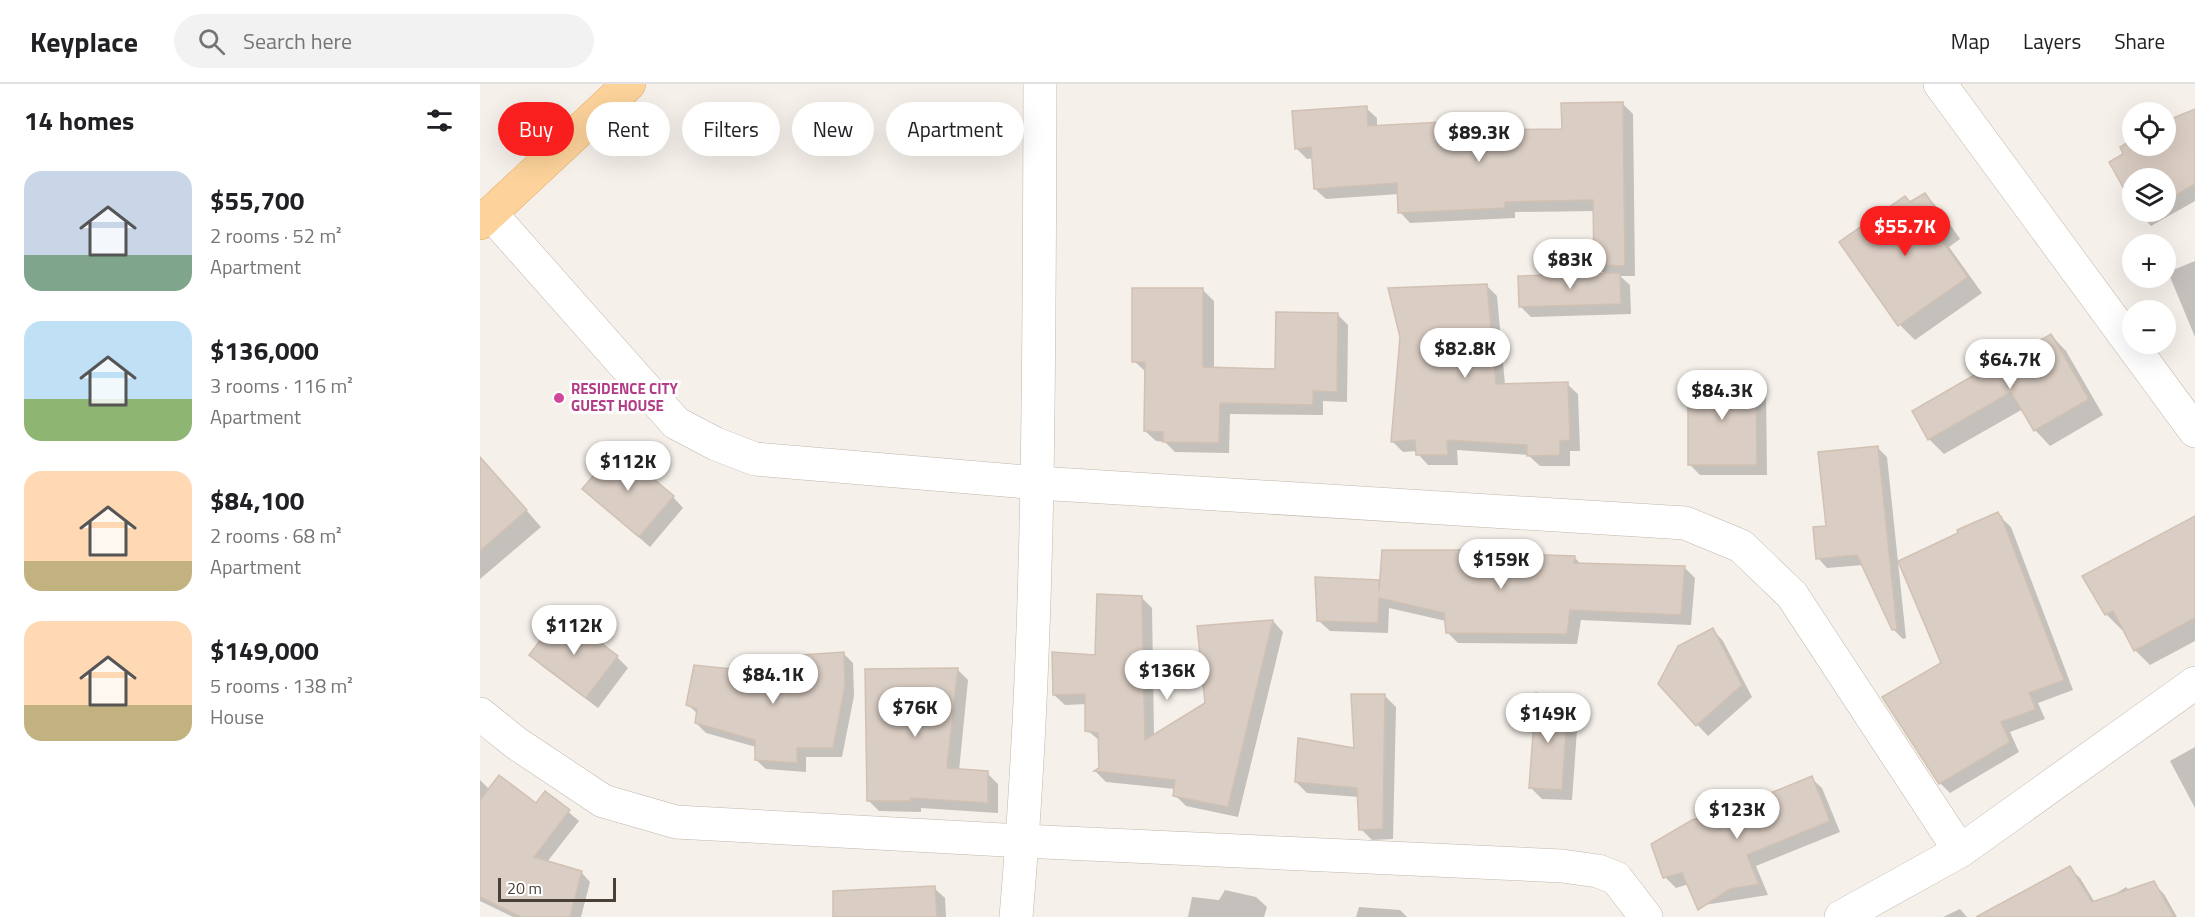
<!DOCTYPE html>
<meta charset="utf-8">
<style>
:root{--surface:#fff;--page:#f2f2f2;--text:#202124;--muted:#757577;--line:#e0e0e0;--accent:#f81f1e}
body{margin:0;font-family:"Titillium Web",sans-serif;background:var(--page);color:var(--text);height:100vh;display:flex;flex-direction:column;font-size:22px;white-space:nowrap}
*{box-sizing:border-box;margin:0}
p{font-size:20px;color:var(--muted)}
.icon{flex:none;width:33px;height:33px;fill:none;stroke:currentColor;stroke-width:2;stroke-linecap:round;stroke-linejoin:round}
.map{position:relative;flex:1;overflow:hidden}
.drawer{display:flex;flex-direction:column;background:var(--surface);width:480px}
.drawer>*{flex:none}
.top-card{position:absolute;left:18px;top:18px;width:570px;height:54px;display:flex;gap:12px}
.fabs{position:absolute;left:1642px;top:18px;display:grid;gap:12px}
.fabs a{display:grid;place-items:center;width:54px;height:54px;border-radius:50%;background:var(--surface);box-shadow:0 6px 24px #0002;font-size:30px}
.scale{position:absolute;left:18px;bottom:15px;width:118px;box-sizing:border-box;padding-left:6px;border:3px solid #494038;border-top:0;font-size:16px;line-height:21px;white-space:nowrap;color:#494038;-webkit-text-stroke:4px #fff;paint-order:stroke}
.price{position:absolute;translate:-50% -51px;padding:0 14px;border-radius:21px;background:#fff;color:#222;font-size:20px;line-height:39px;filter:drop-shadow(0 2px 3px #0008)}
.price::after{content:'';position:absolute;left:50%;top:36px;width:18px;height:14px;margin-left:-9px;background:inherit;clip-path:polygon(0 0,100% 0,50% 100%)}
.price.on{background:var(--accent);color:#fff}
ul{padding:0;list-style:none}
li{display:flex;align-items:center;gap:18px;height:150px;padding:0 24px}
li span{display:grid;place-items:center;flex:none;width:168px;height:120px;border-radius:18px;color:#555}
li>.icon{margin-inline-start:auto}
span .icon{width:72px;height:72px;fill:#fffc;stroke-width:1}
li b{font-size:26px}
h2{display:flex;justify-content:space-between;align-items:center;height:72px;padding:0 24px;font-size:26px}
.tag{padding:0 21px;border-radius:27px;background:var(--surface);box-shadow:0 6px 24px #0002;font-size:21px;line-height:54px}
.tag.on{background:var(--accent);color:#fff}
header{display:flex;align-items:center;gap:36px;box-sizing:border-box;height:84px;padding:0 30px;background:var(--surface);border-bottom:2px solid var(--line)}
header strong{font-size:28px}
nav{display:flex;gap:33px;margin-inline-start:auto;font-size:21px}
.search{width:420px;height:54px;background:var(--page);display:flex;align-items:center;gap:15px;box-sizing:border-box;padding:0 21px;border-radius:33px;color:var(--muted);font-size:22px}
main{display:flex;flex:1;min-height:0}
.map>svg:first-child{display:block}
.shadow{fill:#0003}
.building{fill:#dacdc3;stroke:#d1c1b3;stroke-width:1.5}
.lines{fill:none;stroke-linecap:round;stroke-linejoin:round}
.minor-casing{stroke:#c1b7ad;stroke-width:34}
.primary-casing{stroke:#e3ad6a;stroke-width:34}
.minor{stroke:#fff;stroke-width:33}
.primary{stroke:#fdd39b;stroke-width:33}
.hotel-dot{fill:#d1479c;stroke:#fff;stroke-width:2}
.labels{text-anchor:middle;stroke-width:6;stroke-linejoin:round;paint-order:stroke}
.hotel-label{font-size:15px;font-weight:bold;fill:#b23c85;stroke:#fff;text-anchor:start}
</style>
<header>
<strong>Keyplace</strong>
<div class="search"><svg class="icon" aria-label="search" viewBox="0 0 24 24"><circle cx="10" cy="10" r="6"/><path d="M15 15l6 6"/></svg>Search here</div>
<nav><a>Map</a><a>Layers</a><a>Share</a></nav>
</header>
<main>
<section class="drawer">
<h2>14 homes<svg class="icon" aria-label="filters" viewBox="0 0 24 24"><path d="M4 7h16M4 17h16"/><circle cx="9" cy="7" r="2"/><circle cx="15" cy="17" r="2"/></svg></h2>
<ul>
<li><span style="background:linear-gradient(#c9d6e8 70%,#7fa58c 0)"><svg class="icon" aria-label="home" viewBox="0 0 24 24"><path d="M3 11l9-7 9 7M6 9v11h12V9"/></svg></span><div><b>$55,700</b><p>2 rooms · 52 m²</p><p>Apartment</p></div></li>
<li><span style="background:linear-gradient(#bfe0f5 65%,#8fb573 0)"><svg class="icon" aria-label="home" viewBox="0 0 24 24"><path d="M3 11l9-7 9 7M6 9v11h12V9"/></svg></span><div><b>$136,000</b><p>3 rooms · 116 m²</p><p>Apartment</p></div></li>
<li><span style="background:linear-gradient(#ffd9b3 75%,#c2b280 0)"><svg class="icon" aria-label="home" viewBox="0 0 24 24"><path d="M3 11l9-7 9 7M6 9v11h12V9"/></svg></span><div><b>$84,100</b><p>2 rooms · 68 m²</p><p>Apartment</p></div></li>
<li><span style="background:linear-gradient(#ffd9b3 70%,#c2b280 0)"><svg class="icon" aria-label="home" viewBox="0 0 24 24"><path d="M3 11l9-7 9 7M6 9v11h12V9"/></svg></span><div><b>$149,000</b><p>5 rooms · 138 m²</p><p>House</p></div></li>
</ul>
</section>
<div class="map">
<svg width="1715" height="833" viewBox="0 0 1715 833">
<rect width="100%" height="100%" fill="#f5f0ea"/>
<g class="shadow">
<path d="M 1142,19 L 1153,30 L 1155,192 L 1140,192 L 1150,201 L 1151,230 L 1051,233 L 1040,222 L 1126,191 L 1115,180 L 1115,127 L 1035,128 L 1035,134 L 930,139 L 920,128 L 919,110 L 846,115 L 835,105 L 834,74 L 827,75 L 816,64 L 886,24 L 897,34 L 897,43 L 1020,36 L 1031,48 L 1084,46 Z"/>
<path d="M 1686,39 L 1715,83 L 1715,117 L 1671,142 L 1658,128 L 1686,128 L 1686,94 L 1653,94 L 1653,118 L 1646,70 L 1653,56 L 1653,62 L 1686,62 Z"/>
<path d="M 1445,111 L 1460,126 L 1480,155 L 1469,163 L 1502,209 L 1435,256 L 1420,241 L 1431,120 Z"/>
<path d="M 1715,177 L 1715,253 L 1688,188 Z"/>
<path d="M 1006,201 L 1017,212 L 1025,301 L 1087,300 L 1098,310 L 1100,367 L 1090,367 L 1090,382 L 1060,382 L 1048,371 L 977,366 L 978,381 L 948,381 L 938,370 L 937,367 L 923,368 L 913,358 Z"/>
<path d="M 723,206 L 734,217 L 734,285 L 796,286 L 858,231 L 868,241 L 867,318 L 843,317 L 843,331 L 750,330 L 749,369 L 695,368 L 685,358 L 676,357 L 665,347 L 666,288 L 654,277 Z"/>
<path d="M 1571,251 L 1586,267 L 1623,331 L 1570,362 L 1555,346 L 1543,325 L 1464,370 L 1449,355 L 1543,268 Z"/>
<path d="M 1276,295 L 1286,306 L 1287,391 L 1220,391 L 1209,380 Z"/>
<path d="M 1397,363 L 1407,373 L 1426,554 L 1423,555 L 1413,545 L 1383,481 L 1347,484 L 1338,474 L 1348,443 Z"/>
<path d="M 0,373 L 61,443 L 0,495 Z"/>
<path d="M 193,413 L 203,424 L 170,463 L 115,415 Z"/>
<path d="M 1517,430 L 1531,443 L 1593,606 L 1558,619 L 1565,635 L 1530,648 L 1539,668 L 1470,709 L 1460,699 L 1463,580 Z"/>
<path d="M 1715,445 L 1715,557 L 1670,581 L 1655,566 L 1644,545 L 1642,546 L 1626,530 L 1604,492 Z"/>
<path d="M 1033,468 L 1037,472 L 1094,473 L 1102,481 L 1205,484 L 1215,494 L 1211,541 L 1101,536 L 1097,560 L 978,559 L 967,548 L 966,537 L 909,524 L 908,549 L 850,547 L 839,537 L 899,498 L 901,500 Z"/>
<path d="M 661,513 L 672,524 L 674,652 L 726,620 L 718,543 L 793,537 L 803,548 L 758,733 L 706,722 L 695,711 L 695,705 L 626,698 L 616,688 L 620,685 L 620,657 L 607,646 L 607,620 L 585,621 L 574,611 L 617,573 Z"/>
<path d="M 81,531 L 137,573 L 148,584 L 118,624 L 62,582 L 51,571 Z"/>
<path d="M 1233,546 L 1243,557 L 1272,613 L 1228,652 L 1179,600 Z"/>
<path d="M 364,570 L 373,579 L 374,612 L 362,673 L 326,673 L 326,688 L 286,685 L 276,676 L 276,663 L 226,649 L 216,639 L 218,630 L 208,621 L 324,593 Z"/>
<path d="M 477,585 L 488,596 L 479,687 L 507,689 L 518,700 L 518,729 L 441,724 L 441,728 L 399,727 L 388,716 Z"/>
<path d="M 905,612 L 916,623 L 913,755 L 892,756 L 881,745 L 879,713 L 827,709 L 816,698 L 876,666 Z"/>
<path d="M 1087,621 L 1098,632 L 1092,716 L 1062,715 L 1051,704 Z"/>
<path d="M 1715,663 L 1715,724 L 1690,677 Z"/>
<path d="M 1331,694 L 1342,704 L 1360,748 L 1276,782 L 1288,811 L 1224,821 L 1209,800 L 1196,804 L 1185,793 L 1279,719 Z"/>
<path d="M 0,696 L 10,706 L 56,722 L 66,709 L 99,737 L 67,778 L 101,788 L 110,798 L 101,833 L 33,833 L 0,817 Z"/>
<path d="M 1589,784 L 1600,794 L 1617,822 L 1646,803 L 1650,807 L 1673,799 L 1684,810 L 1697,833 L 1499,833 Z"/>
<path d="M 454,804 L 465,814 L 466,833 L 387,833 Z"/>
<path d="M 745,806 L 776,813 L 787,823 L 784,833 L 708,833 L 712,813 L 739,816 Z"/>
<path d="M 879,823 L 920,826 L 927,833 L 876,833 Z"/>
<path d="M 1480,825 L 1487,833 L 1463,833 Z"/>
</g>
<g class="building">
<path d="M 1143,18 L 1145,182 L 1114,181 L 1113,116 L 1025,118 L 1025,124 L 918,129 L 917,99 L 834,105 L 831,63 L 815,65 L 812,27 L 887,22 L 888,42 L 1020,35 L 1021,46 L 1082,45 L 1081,19 Z"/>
<path d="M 1715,25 L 1715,100 L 1686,117 L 1686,94 L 1653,94 L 1653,121 L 1629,78 L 1643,70 L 1640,63 L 1653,55 L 1653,62 L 1686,62 L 1686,37 Z"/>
<path d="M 1445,109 L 1466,139 L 1455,147 L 1488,193 L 1418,242 L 1359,158 L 1425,112 L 1430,118 Z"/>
<path d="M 1140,189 L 1141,220 L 1039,223 L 1038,192 Z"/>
<path d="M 1007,200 L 1016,300 L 1088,298 L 1090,356 L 1080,357 L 1080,371 L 1047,372 L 1047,361 L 967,356 L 968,371 L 936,371 L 935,356 L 911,358 L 920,253 L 908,204 Z"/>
<path d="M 652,204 L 723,204 L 723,283 L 795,285 L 796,228 L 858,229 L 857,308 L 833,307 L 833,321 L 740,319 L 739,359 L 683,358 L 683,348 L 664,347 L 665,278 L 652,278 Z"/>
<path d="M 1571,250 L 1609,315 L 1554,347 L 1531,308 L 1448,356 L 1432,327 L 1541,264 L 1543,266 Z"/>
<path d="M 1276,293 L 1277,381 L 1208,381 L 1208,294 Z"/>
<path d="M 1398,362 L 1417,545 L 1412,546 L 1377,471 L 1336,475 L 1333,443 L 1346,442 L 1338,368 Z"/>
<path d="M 137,364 L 194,412 L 159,453 L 102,405 Z"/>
<path d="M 0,373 L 47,426 L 0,467 Z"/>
<path d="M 1518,428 L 1520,432 L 1521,432 L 1584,596 L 1549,609 L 1556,625 L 1521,638 L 1530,658 L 1459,700 L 1402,613 L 1461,579 L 1418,477 L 1478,449 L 1477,446 Z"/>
<path d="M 1715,432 L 1715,534 L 1654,567 L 1633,527 L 1625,531 L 1602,492 Z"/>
<path d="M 902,466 L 1034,466 L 1034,470 L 1095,472 L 1094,479 L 1205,482 L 1201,531 L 1090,526 L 1087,550 L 966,549 L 964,529 L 899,514 L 898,539 L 837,537 L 835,493 L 899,496 L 899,507 Z"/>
<path d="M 617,510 L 662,512 L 665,656 L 725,619 L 717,542 L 793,536 L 748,723 L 693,712 L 695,696 L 614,687 L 619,684 L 618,649 L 605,647 L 605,610 L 573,611 L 572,568 L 615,571 Z"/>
<path d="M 81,529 L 138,572 L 106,614 L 49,571 Z"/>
<path d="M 1233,544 L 1262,601 L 1216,642 L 1178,600 L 1198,562 Z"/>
<path d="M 364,568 L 365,602 L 353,664 L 317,664 L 317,679 L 275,676 L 275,656 L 215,639 L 217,625 L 206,621 L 214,581 L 322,592 L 321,571 Z"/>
<path d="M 478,584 L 467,684 L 508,687 L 508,719 L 431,714 L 431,717 L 387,717 L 385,585 Z"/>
<path d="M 1056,609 L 1088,620 L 1082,706 L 1049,704 Z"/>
<path d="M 871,610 L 905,610 L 903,745 L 879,746 L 877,704 L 815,698 L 818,654 L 874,664 Z"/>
<path d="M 19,691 L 56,719 L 65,707 L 90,726 L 54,773 L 102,787 L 90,833 L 41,833 L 0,813 L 0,716 Z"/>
<path d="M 1332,692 L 1350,737 L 1267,771 L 1279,800 L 1250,805 L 1218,826 L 1202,789 L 1183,794 L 1171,760 L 1212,736 L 1277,718 L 1276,715 Z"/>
<path d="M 1590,782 L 1612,818 L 1674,797 L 1694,833 L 1496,833 Z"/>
<path d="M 455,802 L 457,833 L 353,833 L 353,807 Z"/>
</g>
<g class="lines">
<g class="minor-casing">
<g id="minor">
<path d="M 1460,0 L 1715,347"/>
<path d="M 11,130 L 196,339 L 236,360 L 275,375 L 558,399 L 1205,439 L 1261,462 L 1312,511 L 1480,767"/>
<path d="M 0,630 L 36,659 L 123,717 L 196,738 L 542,757 L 1082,782 L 1118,787 L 1136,794 L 1166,833"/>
<path d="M 536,833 C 560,556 559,278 560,0"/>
<path d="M 1361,833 L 1480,767 L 1715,599"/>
</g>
</g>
<g class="primary-casing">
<path id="primary" d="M 0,139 L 149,0"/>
</g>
<use href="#minor" class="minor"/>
<use href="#primary" class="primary"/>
</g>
<circle class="hotel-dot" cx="79" cy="314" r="6"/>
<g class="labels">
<g class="hotel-label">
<text x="91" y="310">RESIDENCE CITY<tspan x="91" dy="17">GUEST HOUSE</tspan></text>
</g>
</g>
</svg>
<div class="fabs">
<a><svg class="icon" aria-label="locate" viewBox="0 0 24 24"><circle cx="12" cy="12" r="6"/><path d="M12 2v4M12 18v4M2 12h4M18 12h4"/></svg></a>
<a><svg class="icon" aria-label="layers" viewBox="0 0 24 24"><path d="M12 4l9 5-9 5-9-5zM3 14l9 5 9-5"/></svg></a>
<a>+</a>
<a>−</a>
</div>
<div class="scale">20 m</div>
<b class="price" style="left:999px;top:79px">$89.3K</b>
<b class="price on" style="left:1425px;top:173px">$55.7K</b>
<b class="price" style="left:1090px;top:206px">$83K</b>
<b class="price" style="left:985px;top:295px">$82.8K</b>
<b class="price" style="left:1530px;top:306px">$64.7K</b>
<b class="price" style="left:1242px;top:337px">$84.3K</b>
<b class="price" style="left:148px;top:408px">$112K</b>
<b class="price" style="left:1021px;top:506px">$159K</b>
<b class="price" style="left:94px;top:572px">$112K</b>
<b class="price" style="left:687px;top:617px">$136K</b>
<b class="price" style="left:293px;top:621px">$84.1K</b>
<b class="price" style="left:435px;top:654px">$76K</b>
<b class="price" style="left:1068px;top:660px">$149K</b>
<b class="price" style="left:1257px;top:756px">$123K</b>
<div class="top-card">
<a class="tag on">Buy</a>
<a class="tag">Rent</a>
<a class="tag">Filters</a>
<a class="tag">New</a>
<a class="tag">Apartment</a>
</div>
</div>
</main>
